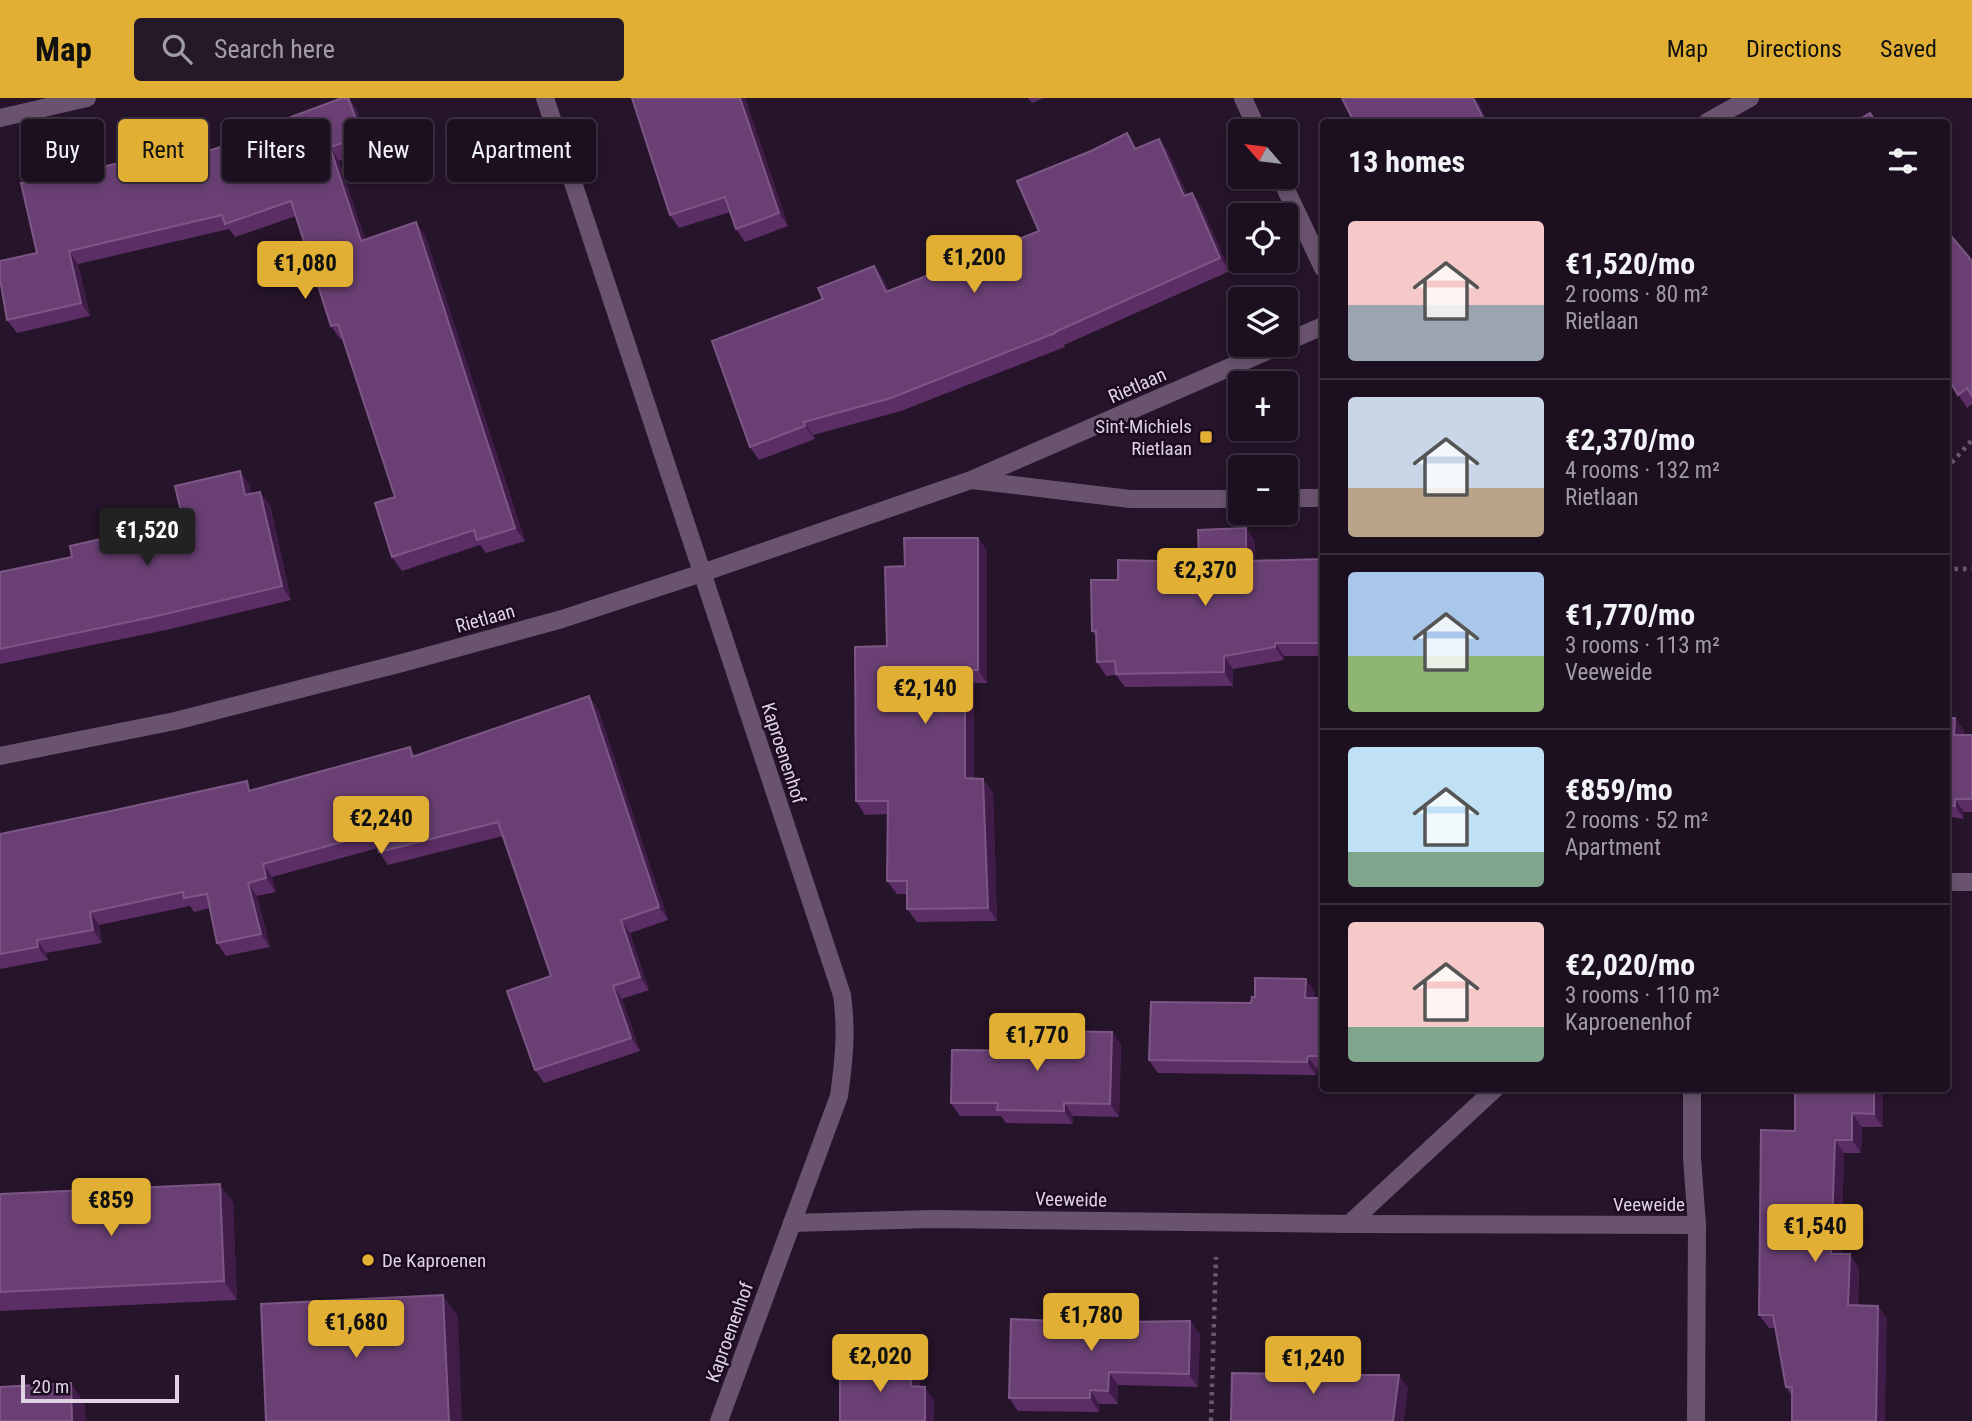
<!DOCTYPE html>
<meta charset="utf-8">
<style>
:root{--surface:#1c0f20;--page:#251829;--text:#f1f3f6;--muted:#a09ca5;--line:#3a2f3e;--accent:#e1af34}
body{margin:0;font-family:"Roboto Condensed",sans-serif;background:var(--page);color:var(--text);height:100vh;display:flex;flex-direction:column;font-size:26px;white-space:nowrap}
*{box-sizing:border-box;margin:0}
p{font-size:23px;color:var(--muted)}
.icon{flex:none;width:38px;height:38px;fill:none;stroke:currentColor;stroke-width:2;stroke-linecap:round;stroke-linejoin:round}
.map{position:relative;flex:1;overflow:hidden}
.sheet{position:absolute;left:1320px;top:21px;width:630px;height:973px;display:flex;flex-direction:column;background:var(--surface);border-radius:7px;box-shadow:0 4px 10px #0003,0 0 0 2px var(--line)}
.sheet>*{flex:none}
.hud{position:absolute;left:21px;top:21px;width:665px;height:63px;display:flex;gap:14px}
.needle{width:46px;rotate:298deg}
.controls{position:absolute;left:1228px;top:21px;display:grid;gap:14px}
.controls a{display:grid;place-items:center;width:70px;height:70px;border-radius:7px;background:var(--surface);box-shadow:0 4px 10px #0003,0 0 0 2px var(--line);font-size:35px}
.scale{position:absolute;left:21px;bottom:18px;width:158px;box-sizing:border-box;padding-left:7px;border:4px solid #dfd3e2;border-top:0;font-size:19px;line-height:24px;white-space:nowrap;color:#dfd3e2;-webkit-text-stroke:5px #1c0b20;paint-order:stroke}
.price{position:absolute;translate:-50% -60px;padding:0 16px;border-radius:7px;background:var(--accent);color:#111;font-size:23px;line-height:46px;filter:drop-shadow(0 2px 4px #0008)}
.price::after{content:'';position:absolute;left:50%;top:42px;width:21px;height:16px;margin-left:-10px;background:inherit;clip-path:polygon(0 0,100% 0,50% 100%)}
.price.selected{background:#222;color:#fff}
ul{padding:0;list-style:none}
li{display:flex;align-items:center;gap:21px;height:175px;padding:0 28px}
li+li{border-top:2px solid var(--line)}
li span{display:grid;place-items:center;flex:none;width:196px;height:140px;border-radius:7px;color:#555}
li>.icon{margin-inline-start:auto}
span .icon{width:84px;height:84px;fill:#fffc;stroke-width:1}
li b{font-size:30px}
h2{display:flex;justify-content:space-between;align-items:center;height:84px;padding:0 28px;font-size:30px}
.pill{padding:0 24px;border-radius:7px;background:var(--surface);box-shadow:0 4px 10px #0003,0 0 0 2px var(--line);font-size:24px;line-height:63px}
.pill.selected{background:var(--accent);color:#111}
header{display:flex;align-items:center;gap:42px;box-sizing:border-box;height:98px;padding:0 35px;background:var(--accent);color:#111}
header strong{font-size:33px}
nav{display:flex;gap:38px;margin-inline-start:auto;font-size:24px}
.search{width:490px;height:63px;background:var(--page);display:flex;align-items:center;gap:18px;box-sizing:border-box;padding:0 24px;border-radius:7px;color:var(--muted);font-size:26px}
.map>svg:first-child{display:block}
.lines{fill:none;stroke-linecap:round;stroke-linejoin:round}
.path{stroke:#69596d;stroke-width:4.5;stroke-dasharray:3.5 5;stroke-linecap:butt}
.minor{stroke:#69536e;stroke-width:18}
.wall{fill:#5c2e66}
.shaded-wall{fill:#401c49}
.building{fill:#6a4074;stroke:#7c5785;stroke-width:2}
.poi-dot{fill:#e1af34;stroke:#1c0b20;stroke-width:2.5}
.labels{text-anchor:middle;stroke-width:5;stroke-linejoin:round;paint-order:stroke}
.street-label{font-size:19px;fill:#dfd3e2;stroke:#1c0b20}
.poi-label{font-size:19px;fill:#dfd3e2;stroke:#1c0b20;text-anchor:end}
</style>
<header>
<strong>Map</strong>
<div class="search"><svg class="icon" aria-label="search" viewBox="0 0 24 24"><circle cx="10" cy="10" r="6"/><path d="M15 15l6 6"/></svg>Search here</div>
<nav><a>Map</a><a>Directions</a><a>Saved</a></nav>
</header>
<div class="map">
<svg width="1972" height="1323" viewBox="0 0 1972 1323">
<rect width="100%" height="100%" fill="#26142a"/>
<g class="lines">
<g class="path">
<path d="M 1946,371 L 1972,342"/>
<path d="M 1946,471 L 1972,471"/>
<path d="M 1211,1323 L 1216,1159"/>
</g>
<g class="minor">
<path d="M 545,0 L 842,897 C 847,933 844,962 839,998 L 719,1323"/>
<path d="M 1243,0 L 1258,33"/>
<path d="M 0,20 L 87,0"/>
<path d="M 1707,24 L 1750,0"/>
<path d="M 1280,79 L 1323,170"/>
<path d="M 1286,244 L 1323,228"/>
<path d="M 972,382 L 1130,401 L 1241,401"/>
<path d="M 1286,400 L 1323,400"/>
<path d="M 0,658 L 175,623 L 402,565 L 562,521 L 702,475 L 971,382 L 1281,247"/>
<path d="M 1946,784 L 1972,784"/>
<path d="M 1692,990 L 1692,1060 L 1697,1127 L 1696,1323"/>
<path d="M 792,1125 L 932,1121 L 1349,1126 L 1496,990"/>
<path d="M 1349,1126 L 1697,1127"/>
</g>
</g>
<g class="wall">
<path d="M 342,0 L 349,0 L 356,11 L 372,52 L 339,63 L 365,141 L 425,137 L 525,443 L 486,455 L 480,447 L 402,473 L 392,459 L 395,399 L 343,240 L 340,241 L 331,228 L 296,118 L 235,139 L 229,131 L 78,166 L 90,218 L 17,235 L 7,222 L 37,155 L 33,85 L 145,59 L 152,71 L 233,45 Z"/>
<path d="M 632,0 L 745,0 L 788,128 L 745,144 L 736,131 L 730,114 L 679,130 L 670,117 Z"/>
<path d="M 1028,0 L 1044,0 L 1032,5 Z"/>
<path d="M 1159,41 L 1168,54 L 1187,97 L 1192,95 L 1201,108 L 1230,173 L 1064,247 L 1065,249 L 901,313 L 813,337 L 815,341 L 759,362 L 750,349 L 823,201 L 874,168 L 883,181 L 889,193 L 1039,133 L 1137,50 Z"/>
<path d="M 1946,133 L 1951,141 L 1972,163 L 1972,306 L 1967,310 L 1946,277 Z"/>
<path d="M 249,386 L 251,396 L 270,407 L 291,502 L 166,532 L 0,566 L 0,474 L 72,459 L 183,422 Z"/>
<path d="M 978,440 L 987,453 L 987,585 L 974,585 L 974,680 L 993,694 L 997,823 L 917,824 L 907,811 L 907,796 L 897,796 L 887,783 L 888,716 L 865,717 L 856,703 L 905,468 Z"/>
<path d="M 1255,443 L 1255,463 L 1323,461 L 1323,558 L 1284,558 L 1284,562 L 1233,571 L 1233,588 L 1125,589 L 1116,577 L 1106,578 L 1097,564 L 1096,539 L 1092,533 L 1118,482 L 1199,464 Z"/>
<path d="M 598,611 L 668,822 L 630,835 L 649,892 L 622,901 L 640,953 L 544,985 L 535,972 L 551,878 L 503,738 L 388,767 L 379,754 L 378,750 L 272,779 L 276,794 L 257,798 L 270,849 L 226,858 L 217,845 L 210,810 L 194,814 L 190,808 L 99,827 L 102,845 L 46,855 L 48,862 L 0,871 L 0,736 L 253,692 L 410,649 L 415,658 Z"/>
<path d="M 1946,620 L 1955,620 L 1964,633 L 1964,637 L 1972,637 L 1972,714 L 1964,714 L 1964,721 L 1946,718 Z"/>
<path d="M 1315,894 L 1315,900 L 1323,900 L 1323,971 L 1317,971 L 1316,977 L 1158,975 L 1149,962 Z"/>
<path d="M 1112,934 L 1121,947 L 1119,1019 L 1073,1018 L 1073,1026 L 1006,1025 L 1001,1018 L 960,1018 L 951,1005 Z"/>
<path d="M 1883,990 L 1883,1029 L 1862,1029 L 1861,1055 L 1844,1055 L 1841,1156 L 1859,1170 L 1858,1207 L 1878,1208 L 1887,1221 L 1792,1298 L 1786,1289 L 1775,1230 L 1769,1230 L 1759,1217 L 1795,1033 Z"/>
<path d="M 0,1096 L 233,1104 L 237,1202 L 0,1213 Z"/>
<path d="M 1057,1223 L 1129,1224 L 1190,1223 L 1200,1236 L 1198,1289 L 1118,1287 L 1118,1306 L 1099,1306 L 1099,1314 L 1018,1313 L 1009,1300 Z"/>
</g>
<g class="shaded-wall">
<path d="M 348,0 L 356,11 L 372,52 L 363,39 Z"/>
<path d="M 740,0 L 745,0 L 788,128 L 779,115 Z"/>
<path d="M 1473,0 L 1476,0 L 1488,24 L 1485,24 Z"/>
<path d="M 1159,41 L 1168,54 L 1193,111 L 1184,98 Z"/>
<path d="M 330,49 L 339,63 L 370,156 L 361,143 Z"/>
<path d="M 145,59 L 154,73 L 148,72 Z"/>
<path d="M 1192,95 L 1201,108 L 1230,173 L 1220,160 Z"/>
<path d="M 416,124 L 425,137 L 525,443 L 515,430 Z"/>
<path d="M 69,153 L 78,166 L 90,218 L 81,205 Z"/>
<path d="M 874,168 L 883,181 L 895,207 L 886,194 Z"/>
<path d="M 804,324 L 813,337 L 815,341 L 805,328 Z"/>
<path d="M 240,373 L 249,386 L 254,410 L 245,397 Z"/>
<path d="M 260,394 L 270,407 L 291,502 L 282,488 Z"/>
<path d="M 1246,430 L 1255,443 L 1255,476 L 1246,463 Z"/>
<path d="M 978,440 L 987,453 L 987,585 L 978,572 Z"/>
<path d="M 1275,545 L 1284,558 L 1284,562 L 1275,549 Z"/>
<path d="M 1224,558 L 1233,571 L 1233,588 L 1224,574 Z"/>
<path d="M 965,572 L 974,585 L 974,693 L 965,680 Z"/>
<path d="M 589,598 L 598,611 L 668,822 L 659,809 Z"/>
<path d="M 1955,620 L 1964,633 L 1963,650 L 1954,637 Z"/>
<path d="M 983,681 L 993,694 L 997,823 L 988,810 Z"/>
<path d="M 1955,701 L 1964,714 L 1964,721 L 1955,708 Z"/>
<path d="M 263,766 L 272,779 L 276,794 L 266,780 Z"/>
<path d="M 248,785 L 257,798 L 270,849 L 261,836 Z"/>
<path d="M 90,814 L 99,827 L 102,845 L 93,832 Z"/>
<path d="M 621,822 L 630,835 L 649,892 L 640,879 Z"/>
<path d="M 37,842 L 46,855 L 48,862 L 38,849 Z"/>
<path d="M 1306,881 L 1315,894 L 1314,913 L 1305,900 Z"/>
<path d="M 613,888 L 622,901 L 640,953 L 631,940 Z"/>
<path d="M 1112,934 L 1121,947 L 1119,1019 L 1110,1006 Z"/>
<path d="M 1308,958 L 1317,971 L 1316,977 L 1307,964 Z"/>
<path d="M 1874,990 L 1883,990 L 1883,1029 L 1874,1016 Z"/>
<path d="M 1064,1005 L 1073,1018 L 1073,1026 L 1064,1013 Z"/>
<path d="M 1852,1015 L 1862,1029 L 1861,1055 L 1852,1042 Z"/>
<path d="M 1835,1042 L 1844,1055 L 1841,1169 L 1831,1156 Z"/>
<path d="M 220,1086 L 233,1104 L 237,1202 L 224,1183 Z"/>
<path d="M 1850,1156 L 1859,1170 L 1857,1220 L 1848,1207 Z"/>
<path d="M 443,1197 L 458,1218 L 462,1323 L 449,1323 Z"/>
<path d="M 1878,1208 L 1887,1221 L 1885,1323 L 1876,1323 Z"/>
<path d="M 1124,1217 L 1133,1230 L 1123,1224 Z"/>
<path d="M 1190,1223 L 1200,1236 L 1198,1289 L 1189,1276 Z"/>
<path d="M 911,1267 L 920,1280 L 920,1301 L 911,1288 Z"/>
<path d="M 1109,1274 L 1118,1287 L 1118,1306 L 1108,1293 Z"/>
<path d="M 1399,1277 L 1408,1290 L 1404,1323 L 1393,1323 Z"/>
<path d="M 71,1285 L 85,1306 L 86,1323 L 72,1323 Z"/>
<path d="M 925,1289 L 934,1302 L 934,1323 L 925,1323 Z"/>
<path d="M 1090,1292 L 1099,1306 L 1099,1314 L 1090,1300 Z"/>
</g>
<g class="building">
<path d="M 342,0 L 348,0 L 363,39 L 330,49 L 361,143 L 416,124 L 515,430 L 477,442 L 474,432 L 392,459 L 375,405 L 395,399 L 338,226 L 331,228 L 291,103 L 225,126 L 222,117 L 69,153 L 81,205 L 7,222 L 0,181 L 0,163 L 37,155 L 21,85 L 33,85 L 145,59 L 148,72 L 233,45 L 232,41 Z"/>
<path d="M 632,0 L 740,0 L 779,115 L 736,131 L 725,99 L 670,117 Z"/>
<path d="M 1342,0 L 1473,0 L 1485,24 L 1354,24 Z"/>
<path d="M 1870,15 L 1876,24 L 1855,24 Z"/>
<path d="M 1127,35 L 1135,51 L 1159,41 L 1184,98 L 1192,95 L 1220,160 L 1055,234 L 1055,235 L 891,300 L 804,324 L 805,328 L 750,349 L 712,243 L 823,201 L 818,190 L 874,168 L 886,194 L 1039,133 L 1017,83 L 1091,53 Z"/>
<path d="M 1946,135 L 1950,141 L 1952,139 L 1972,163 L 1972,298 L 1967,290 L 1958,297 L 1946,277 Z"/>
<path d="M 240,373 L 245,397 L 260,394 L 282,488 L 157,518 L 0,551 L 0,474 L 72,459 L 70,448 L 183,422 L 175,388 Z"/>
<path d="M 1246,430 L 1246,463 L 1323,461 L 1323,545 L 1275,545 L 1275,549 L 1224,558 L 1224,574 L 1116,576 L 1115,563 L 1097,564 L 1096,533 L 1092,533 L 1091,482 L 1118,482 L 1118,462 L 1199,464 L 1198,432 Z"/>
<path d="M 904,440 L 978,440 L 978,572 L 965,572 L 965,680 L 983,681 L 988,810 L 907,811 L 907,783 L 887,783 L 888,703 L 856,703 L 855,549 L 887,548 L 885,469 L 905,468 Z"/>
<path d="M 589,598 L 659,809 L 621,822 L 640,879 L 613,888 L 631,940 L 535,972 L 507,893 L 551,878 L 498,724 L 379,754 L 374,735 L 263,766 L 266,780 L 248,785 L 261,836 L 217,845 L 207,796 L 184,800 L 183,794 L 90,814 L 93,832 L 37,842 L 38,849 L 0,856 L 0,736 L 111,713 L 247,683 L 249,693 L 410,649 L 412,659 Z"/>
<path d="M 1946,620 L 1955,620 L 1954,637 L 1972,637 L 1972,701 L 1955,701 L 1955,708 L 1946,706 Z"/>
<path d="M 1255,880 L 1306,881 L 1305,900 L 1323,900 L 1323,958 L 1308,958 L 1307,964 L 1149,962 L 1151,904 L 1251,905 L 1252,899 L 1255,899 Z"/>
<path d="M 1036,933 L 1112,934 L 1110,1006 L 1064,1005 L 1064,1013 L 997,1012 L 998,1005 L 951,1005 L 952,952 L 1037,953 Z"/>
<path d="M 1795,990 L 1874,990 L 1874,1016 L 1852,1015 L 1852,1042 L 1835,1042 L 1831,1156 L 1850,1156 L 1848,1207 L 1878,1208 L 1876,1323 L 1792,1323 L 1792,1289 L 1786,1289 L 1773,1217 L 1759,1217 L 1761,1032 L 1795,1033 Z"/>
<path d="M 220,1086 L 224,1183 L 0,1194 L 0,1096 Z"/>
<path d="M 443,1197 L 449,1323 L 266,1323 L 261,1206 Z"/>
<path d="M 1058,1217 L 1124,1217 L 1123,1224 L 1190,1223 L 1189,1276 L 1109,1274 L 1108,1293 L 1090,1292 L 1090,1300 L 1009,1300 L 1011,1221 L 1057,1223 Z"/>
<path d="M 840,1266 L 911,1267 L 911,1288 L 925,1289 L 925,1323 L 840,1323 Z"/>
<path d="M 1282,1269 L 1346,1271 L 1345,1277 L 1399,1277 L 1393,1323 L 1231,1323 L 1232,1275 L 1282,1276 Z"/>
<path d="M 71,1285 L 72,1323 L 0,1323 L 0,1289 Z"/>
</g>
<g class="poi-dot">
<rect x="1199" y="332" width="14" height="14" rx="3.5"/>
<circle cx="368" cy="1162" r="7"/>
</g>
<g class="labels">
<g class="street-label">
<text transform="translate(1137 287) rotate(-24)" y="7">Rietlaan</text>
<text transform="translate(485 520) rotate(-16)" y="7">Rietlaan</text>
<text transform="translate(784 655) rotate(72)" y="7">Kaproenenhof</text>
<text transform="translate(1071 1101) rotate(1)" y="7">Veeweide</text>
<text x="1649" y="1113">Veeweide</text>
<text transform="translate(729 1234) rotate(-70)" y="7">Kaproenenhof</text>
</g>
<g class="poi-label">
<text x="1192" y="335">Sint-Michiels<tspan x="1192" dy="22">Rietlaan</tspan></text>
<text x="382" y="1169" text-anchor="start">De Kaproenen</text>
</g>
</g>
</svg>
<div class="controls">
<a><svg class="needle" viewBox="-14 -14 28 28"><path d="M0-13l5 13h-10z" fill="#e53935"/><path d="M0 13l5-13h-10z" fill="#a09ca5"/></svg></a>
<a><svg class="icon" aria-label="locate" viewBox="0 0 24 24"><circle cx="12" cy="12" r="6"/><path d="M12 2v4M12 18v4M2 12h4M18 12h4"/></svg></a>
<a><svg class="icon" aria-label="layers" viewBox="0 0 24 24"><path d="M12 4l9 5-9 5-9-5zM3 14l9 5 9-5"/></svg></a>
<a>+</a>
<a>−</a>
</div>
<div class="scale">20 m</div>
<b class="price" style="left:974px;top:197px">€1,200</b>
<b class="price" style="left:305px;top:203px">€1,080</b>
<b class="price selected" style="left:147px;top:470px">€1,520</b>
<b class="price" style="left:1205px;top:510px">€2,370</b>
<b class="price" style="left:925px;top:628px">€2,140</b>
<b class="price" style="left:381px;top:758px">€2,240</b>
<b class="price" style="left:1037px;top:975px">€1,770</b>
<b class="price" style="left:111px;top:1140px">€859</b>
<b class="price" style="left:1815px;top:1166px">€1,540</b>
<b class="price" style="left:1091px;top:1255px">€1,780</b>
<b class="price" style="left:356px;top:1262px">€1,680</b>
<b class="price" style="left:880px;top:1296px">€2,020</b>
<b class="price" style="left:1313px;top:1298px">€1,240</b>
<div class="hud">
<a class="pill">Buy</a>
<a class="pill selected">Rent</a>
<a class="pill">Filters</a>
<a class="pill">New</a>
<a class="pill">Apartment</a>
</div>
<section class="sheet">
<h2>13 homes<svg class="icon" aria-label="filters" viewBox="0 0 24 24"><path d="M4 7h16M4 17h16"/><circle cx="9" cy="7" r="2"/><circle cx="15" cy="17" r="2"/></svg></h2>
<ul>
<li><span style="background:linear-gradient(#f6c9c9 60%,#9aa5b1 0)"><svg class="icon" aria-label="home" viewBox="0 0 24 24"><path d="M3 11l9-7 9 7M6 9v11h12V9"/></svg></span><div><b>€1,520/mo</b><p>2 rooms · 80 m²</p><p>Rietlaan</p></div></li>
<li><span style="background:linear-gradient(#c9d6e8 65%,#b9a48a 0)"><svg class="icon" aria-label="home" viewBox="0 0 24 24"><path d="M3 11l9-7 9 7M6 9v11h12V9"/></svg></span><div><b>€2,370/mo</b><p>4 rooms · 132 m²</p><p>Rietlaan</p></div></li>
<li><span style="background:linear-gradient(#a9c7e8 60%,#8fb573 0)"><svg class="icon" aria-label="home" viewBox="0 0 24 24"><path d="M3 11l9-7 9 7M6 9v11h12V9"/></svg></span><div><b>€1,770/mo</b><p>3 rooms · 113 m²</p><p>Veeweide</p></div></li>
<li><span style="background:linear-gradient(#bfe0f5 75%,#7fa58c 0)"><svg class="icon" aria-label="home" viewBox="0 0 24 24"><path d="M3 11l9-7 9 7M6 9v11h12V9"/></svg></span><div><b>€859/mo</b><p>2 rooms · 52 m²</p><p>Apartment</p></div></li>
<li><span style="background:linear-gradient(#f6c9c9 75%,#7fa58c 0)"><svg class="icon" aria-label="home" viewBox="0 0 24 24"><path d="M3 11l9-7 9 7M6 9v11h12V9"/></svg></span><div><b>€2,020/mo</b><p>3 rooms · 110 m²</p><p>Kaproenenhof</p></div></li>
</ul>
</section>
</div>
